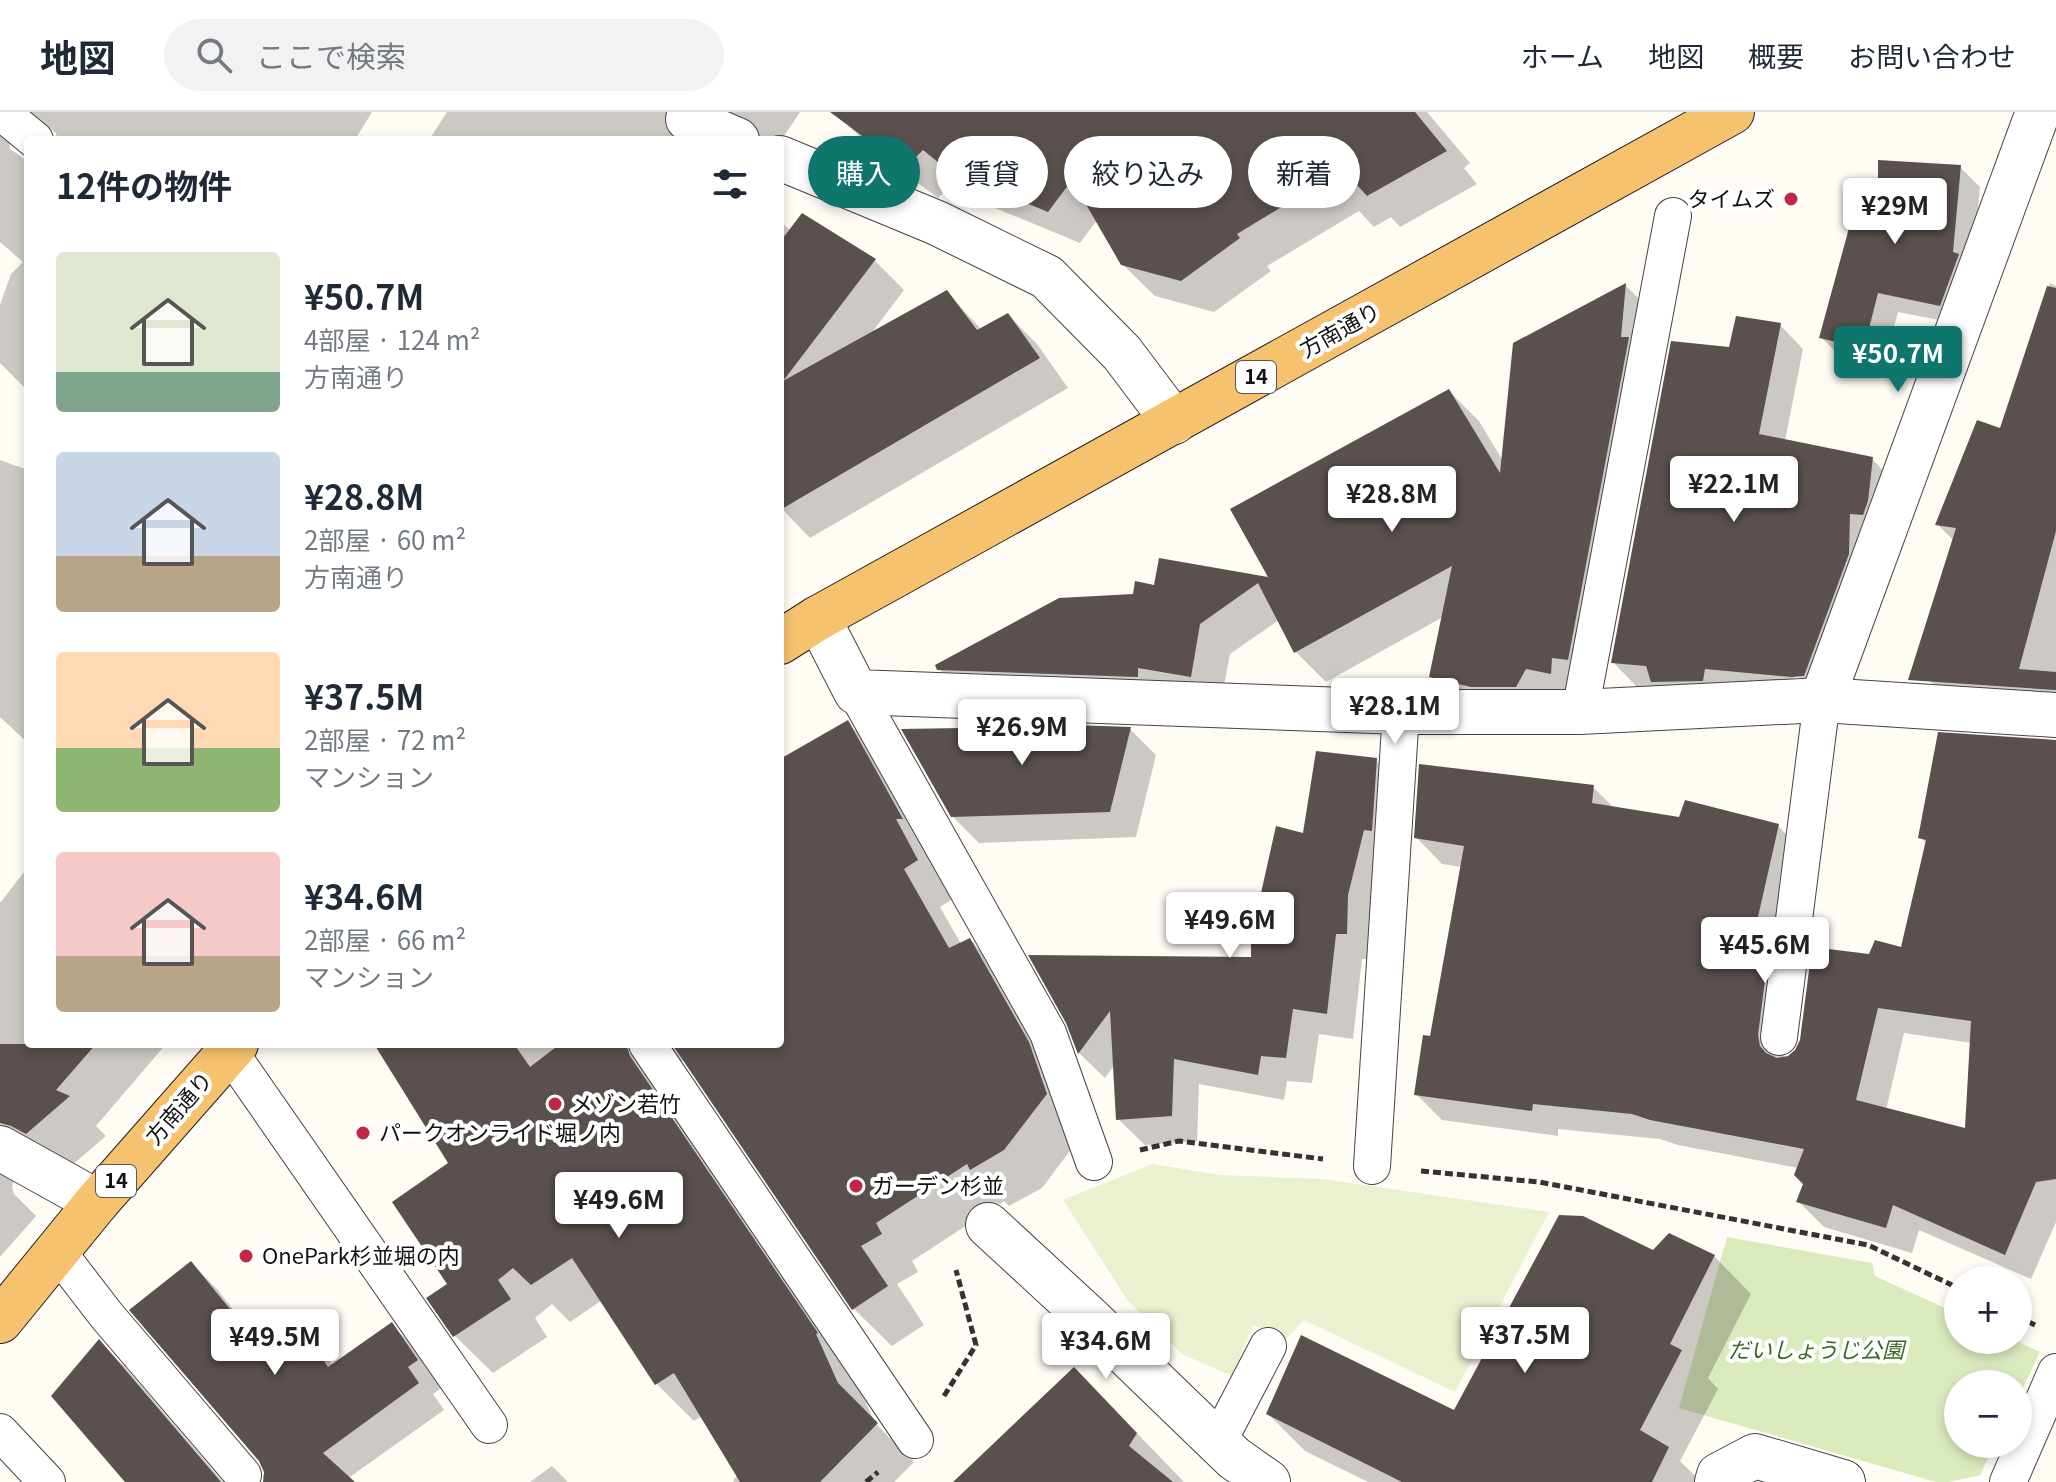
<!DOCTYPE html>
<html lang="ja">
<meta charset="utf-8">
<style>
:root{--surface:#fff;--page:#f2f2f3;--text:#1f2937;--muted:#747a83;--line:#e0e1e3;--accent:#0f766e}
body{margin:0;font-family:Georgia,"Noto Sans JP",serif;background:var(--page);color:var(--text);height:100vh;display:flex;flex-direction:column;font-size:30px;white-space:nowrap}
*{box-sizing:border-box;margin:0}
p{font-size:26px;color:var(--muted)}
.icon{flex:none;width:44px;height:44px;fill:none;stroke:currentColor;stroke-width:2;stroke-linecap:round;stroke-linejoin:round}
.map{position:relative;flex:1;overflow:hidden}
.drawer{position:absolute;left:24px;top:24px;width:760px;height:912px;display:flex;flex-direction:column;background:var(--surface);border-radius:8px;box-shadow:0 4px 12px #0003}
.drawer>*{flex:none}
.hud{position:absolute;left:808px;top:24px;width:760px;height:72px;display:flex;gap:16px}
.tools{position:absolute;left:1944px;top:1154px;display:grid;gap:16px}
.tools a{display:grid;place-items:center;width:88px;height:88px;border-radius:50%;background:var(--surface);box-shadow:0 4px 12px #0003;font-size:40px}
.price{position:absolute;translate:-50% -68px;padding:0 18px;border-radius:8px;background:#fff;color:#222;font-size:26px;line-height:52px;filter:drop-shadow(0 2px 4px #0008)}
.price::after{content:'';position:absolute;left:50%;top:48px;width:24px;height:18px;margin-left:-12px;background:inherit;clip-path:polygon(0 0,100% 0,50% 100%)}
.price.current{background:var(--accent);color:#fff}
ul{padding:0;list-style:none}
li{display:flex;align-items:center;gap:24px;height:200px;padding:0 32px}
li span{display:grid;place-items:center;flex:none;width:224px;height:160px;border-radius:8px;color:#555}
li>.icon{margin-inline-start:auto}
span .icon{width:96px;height:96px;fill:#fffc;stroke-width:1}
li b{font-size:34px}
h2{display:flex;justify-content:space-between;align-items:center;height:96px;padding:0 32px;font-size:34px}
.chip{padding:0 28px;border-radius:36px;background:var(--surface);box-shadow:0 4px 12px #0003;font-size:28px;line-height:72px}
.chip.current{background:var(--accent);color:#fff}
header{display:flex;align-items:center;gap:48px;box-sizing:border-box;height:112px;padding:0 40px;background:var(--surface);border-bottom:2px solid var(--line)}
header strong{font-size:38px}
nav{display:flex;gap:44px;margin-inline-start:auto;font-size:28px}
.search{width:560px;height:72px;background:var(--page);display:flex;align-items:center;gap:20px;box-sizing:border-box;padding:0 28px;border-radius:44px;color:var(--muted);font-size:30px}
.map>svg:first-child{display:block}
.green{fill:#dbeabd}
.pitch{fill:#eaf1cf}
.shadow{fill:#0003;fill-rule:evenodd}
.building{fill:#5a504d;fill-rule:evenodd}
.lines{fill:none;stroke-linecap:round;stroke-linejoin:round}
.lane-casing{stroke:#444;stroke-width:38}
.street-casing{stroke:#444;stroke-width:46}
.primary-casing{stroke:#222;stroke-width:46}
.path{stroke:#333;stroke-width:5;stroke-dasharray:8 4;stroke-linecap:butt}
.lane{stroke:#fff;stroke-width:36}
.street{stroke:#fff;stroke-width:44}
.primary{stroke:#f7c26d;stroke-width:44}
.poi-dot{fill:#c12845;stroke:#fff;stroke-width:3}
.labels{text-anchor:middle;stroke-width:8;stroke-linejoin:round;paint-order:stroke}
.shield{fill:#fff;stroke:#585858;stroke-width:2}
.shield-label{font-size:20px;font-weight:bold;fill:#111}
.poi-label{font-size:22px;fill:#111;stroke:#fff;text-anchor:start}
.street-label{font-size:22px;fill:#111;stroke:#fff}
.park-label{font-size:22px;font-style:italic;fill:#396920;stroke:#fff}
</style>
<header>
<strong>地図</strong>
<div class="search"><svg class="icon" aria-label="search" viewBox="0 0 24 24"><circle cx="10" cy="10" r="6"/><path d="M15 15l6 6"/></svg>ここで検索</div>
<nav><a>ホーム</a><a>地図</a><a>概要</a><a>お問い合わせ</a></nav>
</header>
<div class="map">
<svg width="2056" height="1370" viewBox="0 0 2056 1370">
<rect width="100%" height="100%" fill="#fffbf5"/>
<path class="green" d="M 1727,1125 L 1872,1151 L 1875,1164 L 1958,1202 L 1958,1228 L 2014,1228 L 2040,1240 L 2018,1286 L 2018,1272 L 1958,1272 L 1958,1332 L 1995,1332 L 1980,1363 L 1948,1370 L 1936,1370 L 1679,1296 Z"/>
<path class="pitch" d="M 1152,1052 L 1220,1063 L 1323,1067 L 1549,1100 L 1455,1280 L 1304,1208 L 1286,1227 L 1253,1213 L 1232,1264 L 1182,1242 L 1128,1189 L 1063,1088 Z"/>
<g class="shadow">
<path d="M 0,0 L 372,0 L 355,28 L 57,28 L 56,21 L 46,13 L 36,8 L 9,26 L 10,37 L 28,49 L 28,279 L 0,251 L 0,193 L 11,162 L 23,150 L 0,130 Z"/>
<path d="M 447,0 L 800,0 L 780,30 L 780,28 L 764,28 L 729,13 L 693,28 L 429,28 Z"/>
<path d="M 847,0 L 1427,0 L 1470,51 L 1464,56 L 1477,72 L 1400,115 L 1391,105 L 1374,115 L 1359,99 L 1267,154 L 1271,159 L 1214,200 L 1155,184 L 1122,152 L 1097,108 L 1080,131 L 983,91 L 956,68 L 938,86 L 873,38 L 841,6 Z"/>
<path d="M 1960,55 L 1980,75 L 1972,157 L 1959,212 L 1898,200 L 1883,255 L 1841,245 L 1822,226 Z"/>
<path d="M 802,104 L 875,149 L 904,178 L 870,223 L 946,180 L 982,218 L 1008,203 L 1037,232 L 1068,276 L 810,426 L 780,395 L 780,109 L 791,119 Z"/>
<path d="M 2050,171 L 2056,174 L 2056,578 L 2051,596 L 1949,588 L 1915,554 L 1954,429 L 1937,412 L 2001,319 Z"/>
<path d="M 1626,174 L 1656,203 L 1598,577 L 1461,595 L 1431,564 L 1443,505 L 1326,570 L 1296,540 L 1279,508 L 1230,542 L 1220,594 L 970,588 L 939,557 L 1155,475 L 1271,468 L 1449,279 L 1479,309 L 1503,349 L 1515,232 Z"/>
<path d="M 1780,213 L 1803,237 L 1785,329 L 1872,347 L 1895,371 L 1834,569 L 1795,565 L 1792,585 L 1636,574 L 1613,550 L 1731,237 Z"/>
<path d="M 0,348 L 28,358 L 28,631 L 0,605 Z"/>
<path d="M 848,611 L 885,648 L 954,786 L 940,795 L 961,832 L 970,828 L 1008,866 L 1084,1020 L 1042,1076 L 1009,1094 L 1004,1089 L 912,1149 L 918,1160 L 897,1172 L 924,1213 L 892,1234 L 854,1197 L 686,948 L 672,952 L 852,1260 L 875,1311 L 914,1350 L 894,1370 L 734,1370 L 733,1368 L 738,1363 L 702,1304 L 694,1309 L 657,1272 L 602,1188 L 570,1210 L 552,1192 L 535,1206 L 547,1225 L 493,1261 L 455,1224 L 429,1187 L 450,1172 L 451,1051 L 395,932 L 780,932 L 780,650 Z"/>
<path d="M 1130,617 L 1156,643 L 1136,725 L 979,731 L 952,704 Z"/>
<path d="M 1376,648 L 1402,675 L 1373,847 L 1362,847 L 1353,927 L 1319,922 L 1312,971 L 1287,969 L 1284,988 L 1199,972 L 1197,1029 L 1145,1033 L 1118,1007 L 1115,952 L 1105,966 L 1079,941 L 1068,910 L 1253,847 L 1261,792 L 1304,723 Z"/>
<path d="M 2056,656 L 2056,1110 L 2031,1167 L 1919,1118 L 1912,1141 L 1824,1115 L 1798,1089 L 1806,1072 L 1798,1056 L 1678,1033 L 1660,1027 L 1558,1017 L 1558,1024 L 1442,1008 L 1416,982 L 1431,927 L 1462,755 L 1442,752 L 1416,725 L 1593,675 L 1614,696 L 1680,707 L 1778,714 L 1804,740 L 1795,857 L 1784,947 L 1797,940 L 1870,845 L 1903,837 L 1927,732 L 1920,725 ZM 1904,921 L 1972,931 L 1967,1019 L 1886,998 Z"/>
<path d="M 28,755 L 28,932 L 166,932 L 96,1014 L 106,1024 L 65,1059 L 16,1062 L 12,1075 L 14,1082 L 36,1104 L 0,1145 L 0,791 Z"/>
<path d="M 1653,1140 L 1714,1144 L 1751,1182 L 1708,1266 L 1718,1277 L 1680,1349 L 1701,1370 L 1368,1370 L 1305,1339 L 1268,1302 L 1454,1300 Z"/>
<path d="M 191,1151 L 217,1177 L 254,1224 L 288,1203 L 314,1229 L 333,1254 L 392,1213 L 418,1239 L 443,1275 L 433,1282 L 444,1298 L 347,1367 L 350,1370 L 265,1370 L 265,1358 Z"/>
<path d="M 99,1230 L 125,1255 L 223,1370 L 127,1370 Z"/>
<path d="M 1131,1315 L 1184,1370 L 956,1370 Z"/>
<path d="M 552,1354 L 568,1370 L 530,1370 Z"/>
</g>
<g class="building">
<path d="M 830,0 L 1415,0 L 1447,39 L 1367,84 L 1358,74 L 1341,84 L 1329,66 L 1237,122 L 1240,126 L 1181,169 L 1121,153 L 1072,68 L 1048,100 L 949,59 L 923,38 L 905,56 Z"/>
<path d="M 1878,48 L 1961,53 L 1953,140 L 1959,142 L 1940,194 L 1878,181 L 1864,236 L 1819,226 L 1861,72 L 1878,77 Z"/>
<path d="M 802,101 L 876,147 L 783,269 L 947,178 L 977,218 L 1008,201 L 1040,246 L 780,398 L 780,130 Z"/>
<path d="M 1626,171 L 1621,225 L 1629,225 L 1568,548 L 1552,546 L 1551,562 L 1526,557 L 1516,575 L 1471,575 L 1429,565 L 1452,454 L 1294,541 L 1258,471 L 1200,512 L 1191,565 L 1138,556 L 1138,565 L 937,558 L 935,553 L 1059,486 L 1133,482 L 1135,469 L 1154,473 L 1159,446 L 1268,465 L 1230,397 L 1449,277 L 1500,361 L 1513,231 Z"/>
<path d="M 2047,174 L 2056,176 L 2056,419 L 2019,557 L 2056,560 L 2056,578 L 1908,568 L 1956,416 L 1935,413 L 1977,308 L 2000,316 Z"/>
<path d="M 1736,204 L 1781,211 L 1759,322 L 1873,345 L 1868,389 L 1863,403 L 1850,402 L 1849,442 L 1804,564 L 1791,565 L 1705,557 L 1703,569 L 1651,570 L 1646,554 L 1611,551 L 1671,229 L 1729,235 Z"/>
<path d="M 848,608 L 903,707 L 896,707 L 918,748 L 904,757 L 949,836 L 970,826 L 1029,930 L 1047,982 L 1004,1038 L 970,1058 L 967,1052 L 876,1111 L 882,1122 L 861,1134 L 888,1174 L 852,1198 L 672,932 L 780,932 L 780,647 Z"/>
<path d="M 959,609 L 1131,615 L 1110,700 L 951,705 L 901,617 L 962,616 Z"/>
<path d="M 1938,620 L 2056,628 L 2056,1067 L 2036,1070 L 2005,1143 L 1893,1093 L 1886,1116 L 1796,1090 L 1803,1072 L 1794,1063 L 1804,1037 L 1650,1008 L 1632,1002 L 1533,992 L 1532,999 L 1414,983 L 1423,923 L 1430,924 L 1464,734 L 1414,726 L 1419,652 L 1594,673 L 1592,691 L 1679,705 L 1685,688 L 1779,712 L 1753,827 L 1770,829 L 1758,923 L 1760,934 L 1766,941 L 1777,946 L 1788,944 L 1795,938 L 1800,928 L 1812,835 L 1869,842 L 1875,828 L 1901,835 L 1926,728 L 1918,726 ZM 1878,896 L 1971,909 L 1965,1016 L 1856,988 Z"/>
<path d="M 1316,639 L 1377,646 L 1372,719 L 1364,718 L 1348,783 L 1347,822 L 1336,822 L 1327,902 L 1293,897 L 1286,946 L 1261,944 L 1258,963 L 1174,947 L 1172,1004 L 1116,1008 L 1110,899 L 1078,942 L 1066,911 L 1028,843 L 1251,845 L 1251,790 L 1259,790 L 1276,714 L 1303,721 Z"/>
<path d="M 0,932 L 96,932 L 56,978 L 70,984 L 26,1022 L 11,1014 L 0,1011 Z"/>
<path d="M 374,932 L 514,932 L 530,955 L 560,932 L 626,932 L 630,944 L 818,1221 L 816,1222 L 838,1271 L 878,1311 L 820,1370 L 740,1370 L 674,1261 L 655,1273 L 572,1146 L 531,1173 L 513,1156 L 498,1168 L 511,1187 L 453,1225 L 426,1186 L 447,1172 L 392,1090 L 448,1051 Z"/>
<path d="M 1559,1103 L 1583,1104 L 1653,1138 L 1669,1121 L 1715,1143 L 1670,1232 L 1682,1238 L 1640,1318 L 1669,1335 L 1652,1370 L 1402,1370 L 1266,1302 L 1301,1223 L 1454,1298 Z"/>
<path d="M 191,1149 L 251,1223 L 289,1201 L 328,1255 L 392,1210 L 418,1248 L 408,1255 L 419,1271 L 323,1341 L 355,1370 L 263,1370 L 264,1360 L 259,1349 L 129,1198 Z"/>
<path d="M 99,1227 L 221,1370 L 125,1370 L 51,1284 Z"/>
<path d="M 1074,1255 L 1137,1321 L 1129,1334 L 1173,1370 L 953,1370 Z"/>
</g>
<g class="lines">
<g class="lane-casing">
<g id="lane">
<path d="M 1,0 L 35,28"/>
<path d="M 856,580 L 1048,921 L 1094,1050"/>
<path d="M 1580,600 L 1673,104"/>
<path d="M 1779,925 L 1822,588"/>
<path d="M 647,932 L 915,1328"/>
<path d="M 229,939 L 489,1313"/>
<path d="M 1372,1054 L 1401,600"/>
<path d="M 57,1139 L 107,1204 L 243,1363"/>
<path d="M 0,1320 L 47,1370"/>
<path d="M 1218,1330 L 1268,1234"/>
<path d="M 2008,1370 L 2056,1260"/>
</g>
</g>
<g class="street-casing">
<g id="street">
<path d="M 688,7 L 737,28"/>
<path d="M 780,46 L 937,111 L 1047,165 L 1122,241 L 1174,310"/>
<path d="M 818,506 L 856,580 L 1401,600 L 1580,600 L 1822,588 L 2056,603"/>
<path d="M 1822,588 L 2038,0"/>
<path d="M 0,1036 L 97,1090"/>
<path d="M 988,1113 L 1091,1208 L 1234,1346 L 1268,1370"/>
<path d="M 1717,1370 L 1719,1363 L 1755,1344 L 1843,1370"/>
</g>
</g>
<g class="primary-casing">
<g id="primary">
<path d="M 780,530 L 818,506 L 1732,0"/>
<path d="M 0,1209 L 97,1090 L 236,932"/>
</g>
</g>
<g class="path">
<path d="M 1140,1038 L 1179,1029 L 1323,1047"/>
<path d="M 1421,1059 L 1539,1070 L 1868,1133 L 1958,1176"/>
<path d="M 2018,1205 L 2035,1213"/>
<path d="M 944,1284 L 976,1233 L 956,1158"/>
<path d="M 866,1370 L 878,1360"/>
</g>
<use href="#lane" class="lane"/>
<use href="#street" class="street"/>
<use href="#primary" class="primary"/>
</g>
<g class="poi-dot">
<circle cx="1791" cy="87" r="8"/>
<circle cx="555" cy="992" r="8"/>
<circle cx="363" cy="1021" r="8"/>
<circle cx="856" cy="1074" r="8"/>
<circle cx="246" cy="1144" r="8"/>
</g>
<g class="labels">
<g class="shield">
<rect x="1236" y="249" width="40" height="32" rx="6"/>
<rect x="96" y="1053" width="40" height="32" rx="6"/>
</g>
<g class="shield-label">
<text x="1256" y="272">14</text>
<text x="116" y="1076">14</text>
</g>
<g class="poi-label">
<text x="1775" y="95" text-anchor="end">タイムズ</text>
<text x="571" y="1000">メゾン若竹</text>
<text x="379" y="1029">パークオンライド堀ノ内</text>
<text x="872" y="1082">ガーデン杉並</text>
<text x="262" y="1152">OnePark杉並堀の内</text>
</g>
<g class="street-label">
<text transform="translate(1340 218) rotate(-29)" y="8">方南通り</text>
<text transform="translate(179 996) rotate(-49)" y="8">方南通り</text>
</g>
<g class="park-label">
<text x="1816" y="1246">だいしょうじ公園</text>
</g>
</g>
</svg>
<div class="tools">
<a>+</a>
<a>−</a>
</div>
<b class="price" style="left:1895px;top:134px">¥29M</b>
<b class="price current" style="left:1898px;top:282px">¥50.7M</b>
<b class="price" style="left:1734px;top:412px">¥22.1M</b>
<b class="price" style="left:1392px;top:422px">¥28.8M</b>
<b class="price" style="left:1395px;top:634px">¥28.1M</b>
<b class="price" style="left:1022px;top:655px">¥26.9M</b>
<b class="price" style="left:1230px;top:848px">¥49.6M</b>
<b class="price" style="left:1765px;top:873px">¥45.6M</b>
<b class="price" style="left:619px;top:1128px">¥49.6M</b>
<b class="price" style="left:1525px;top:1263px">¥37.5M</b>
<b class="price" style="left:275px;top:1265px">¥49.5M</b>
<b class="price" style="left:1106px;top:1269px">¥34.6M</b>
<div class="hud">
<a class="chip current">購入</a>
<a class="chip">賃貸</a>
<a class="chip">絞り込み</a>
<a class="chip">新着</a>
</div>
<section class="drawer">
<h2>12件の物件<svg class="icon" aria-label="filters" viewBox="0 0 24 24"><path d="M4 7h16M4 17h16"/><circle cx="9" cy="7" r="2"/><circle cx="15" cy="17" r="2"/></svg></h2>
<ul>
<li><span style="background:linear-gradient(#dfe7d0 75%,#7fa58c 0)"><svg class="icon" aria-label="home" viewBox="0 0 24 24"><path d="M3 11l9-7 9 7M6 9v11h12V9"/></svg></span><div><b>¥50.7M</b><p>4部屋 · 124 m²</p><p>方南通り</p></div></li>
<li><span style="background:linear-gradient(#c9d6e8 65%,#b9a48a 0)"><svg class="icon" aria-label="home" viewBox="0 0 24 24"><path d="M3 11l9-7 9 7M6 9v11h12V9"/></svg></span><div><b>¥28.8M</b><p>2部屋 · 60 m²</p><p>方南通り</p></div></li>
<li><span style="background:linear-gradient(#ffd9b3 60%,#8fb573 0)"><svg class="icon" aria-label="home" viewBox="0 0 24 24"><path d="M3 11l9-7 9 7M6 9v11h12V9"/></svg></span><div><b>¥37.5M</b><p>2部屋 · 72 m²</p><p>マンション</p></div></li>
<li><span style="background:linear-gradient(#f6c9c9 65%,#b9a48a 0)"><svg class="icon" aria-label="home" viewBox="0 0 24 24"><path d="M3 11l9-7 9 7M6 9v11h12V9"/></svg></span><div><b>¥34.6M</b><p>2部屋 · 66 m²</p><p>マンション</p></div></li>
</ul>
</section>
</div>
